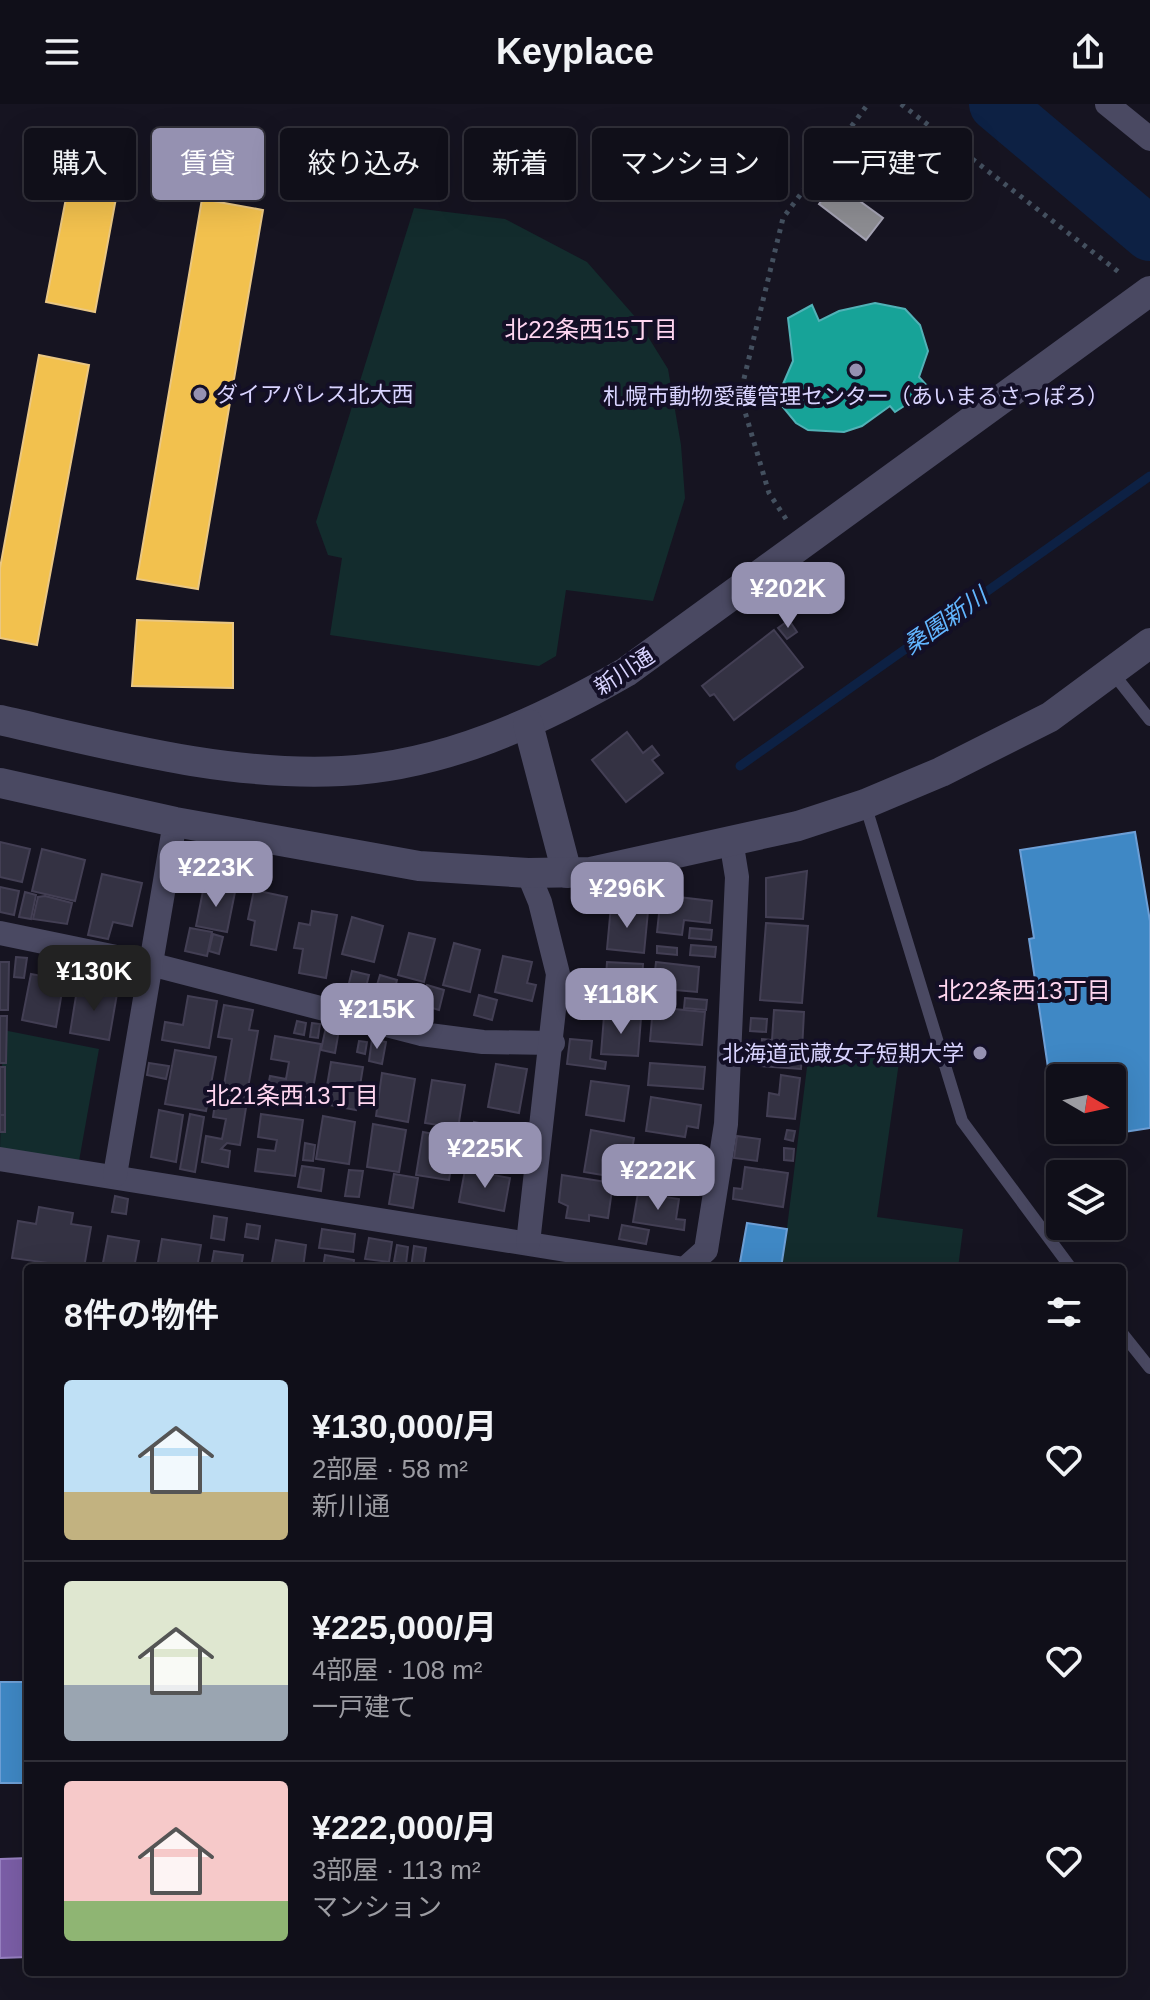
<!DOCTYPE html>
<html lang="ja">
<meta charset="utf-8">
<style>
:root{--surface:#100f19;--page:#1e1d26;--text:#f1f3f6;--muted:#9c9ca2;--line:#302f38;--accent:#9591b1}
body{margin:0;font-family:Helvetica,"Noto Sans JP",sans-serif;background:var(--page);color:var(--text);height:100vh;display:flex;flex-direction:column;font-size:30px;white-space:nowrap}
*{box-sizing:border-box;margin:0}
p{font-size:26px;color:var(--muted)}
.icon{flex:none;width:44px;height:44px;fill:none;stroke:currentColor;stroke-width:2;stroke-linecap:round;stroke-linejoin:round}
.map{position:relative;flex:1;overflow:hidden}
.details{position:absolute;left:24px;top:1160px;width:1102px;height:712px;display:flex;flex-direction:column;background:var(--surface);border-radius:8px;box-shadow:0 8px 32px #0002,0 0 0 2px var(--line)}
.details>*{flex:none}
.hud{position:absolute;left:24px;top:24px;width:1102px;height:72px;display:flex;gap:16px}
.needle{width:52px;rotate:99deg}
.buttons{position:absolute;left:1046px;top:960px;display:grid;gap:16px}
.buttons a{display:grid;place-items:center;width:80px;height:80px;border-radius:8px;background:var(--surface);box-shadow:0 8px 32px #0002,0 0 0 2px var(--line);font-size:40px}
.price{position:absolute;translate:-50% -68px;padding:0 18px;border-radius:16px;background:var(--accent);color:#fff;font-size:26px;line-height:52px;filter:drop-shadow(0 2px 4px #0008)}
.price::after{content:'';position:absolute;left:50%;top:48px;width:24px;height:18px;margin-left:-12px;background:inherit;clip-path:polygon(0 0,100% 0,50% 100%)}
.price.active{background:#222;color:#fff}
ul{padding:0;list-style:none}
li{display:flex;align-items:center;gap:24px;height:200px;padding:0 40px}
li+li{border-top:2px solid var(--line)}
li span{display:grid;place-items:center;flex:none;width:224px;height:160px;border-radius:8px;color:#555}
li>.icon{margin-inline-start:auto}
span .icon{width:96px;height:96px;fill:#fffc;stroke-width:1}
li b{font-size:34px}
h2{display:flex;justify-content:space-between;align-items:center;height:96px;padding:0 40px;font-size:34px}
.tag{padding:0 28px;border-radius:8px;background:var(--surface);box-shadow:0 8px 32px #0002,0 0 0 2px var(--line);font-size:28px;line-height:72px}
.tag.active{background:var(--accent);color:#fff}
header{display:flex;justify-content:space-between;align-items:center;height:104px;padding:0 40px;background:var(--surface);font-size:36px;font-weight:700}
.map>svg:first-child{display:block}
.green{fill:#132c2d}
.homes{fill:#f2c14e;stroke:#eac783;stroke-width:2}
.offices{fill:#7b5ea7;stroke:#9781c1;stroke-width:2}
.schools{fill:#3f88c5;stroke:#6d9fd6;stroke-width:2;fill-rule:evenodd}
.public{fill:#17a398;stroke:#51b2b7;stroke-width:2}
.industry{fill:#8d8d92;stroke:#a4a2b3;stroke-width:2}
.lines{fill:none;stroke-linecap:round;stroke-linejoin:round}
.stream{stroke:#0d2144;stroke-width:9}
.river{stroke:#0d2144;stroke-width:54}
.building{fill:#343243;stroke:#433f54;stroke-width:2}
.path{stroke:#44505f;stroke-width:5;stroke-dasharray:4 6;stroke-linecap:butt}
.service{stroke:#4a4962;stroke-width:12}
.minor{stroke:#4a4962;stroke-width:24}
.tertiary{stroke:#4a4962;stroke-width:30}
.poi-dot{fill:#9591b1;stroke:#130f26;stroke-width:3}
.labels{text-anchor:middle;stroke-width:8;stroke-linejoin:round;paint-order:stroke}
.poi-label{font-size:22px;fill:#d9d4ff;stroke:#130f26;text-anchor:start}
.street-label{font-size:22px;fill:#d9d4ff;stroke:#130f26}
.neighbourhood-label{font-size:24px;fill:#ffd6f0;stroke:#130f26}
.water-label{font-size:24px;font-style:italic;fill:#62b6ff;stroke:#130f26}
</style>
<header><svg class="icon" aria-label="menu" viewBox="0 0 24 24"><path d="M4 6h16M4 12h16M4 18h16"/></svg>Keyplace<svg class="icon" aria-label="share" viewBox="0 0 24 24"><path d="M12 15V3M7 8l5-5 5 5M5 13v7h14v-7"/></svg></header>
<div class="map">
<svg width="1150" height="1896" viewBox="0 0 1150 1896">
<rect width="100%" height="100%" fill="#161421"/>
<g class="green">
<path d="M 414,104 L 505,115 L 587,158 L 637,215 L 668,265 L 681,341 L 685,394 L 653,497 L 566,486 L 556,552 L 539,562 L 330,531 L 342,454 L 328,451 L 316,418 Z"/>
<path d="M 3,926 L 99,945 L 79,1057 L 0,1047 Z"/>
<path d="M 810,939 L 900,951 L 877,1113 L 963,1125 L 958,1164 L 782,1164 Z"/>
</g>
<g class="homes">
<path d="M 73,58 L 121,67 L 95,208 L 46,198 Z"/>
<path d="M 202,95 L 263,106 L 198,485 L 137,475 Z"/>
<path d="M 39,251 L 89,261 L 37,541 L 0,534 L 0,464 Z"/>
<path d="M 137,516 L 233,519 L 233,584 L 132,582 Z"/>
</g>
<path class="offices" d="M 28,1754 L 28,1853 L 0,1854 L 0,1755 Z"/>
<g class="schools">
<path d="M 1135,728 L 1150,817 L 1150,1024 L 1059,1038 L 1029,835 L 1034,834 L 1020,746 ZM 1060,974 L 1112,974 L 1112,1026 L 1060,1026 Z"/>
<path d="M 747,1119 L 787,1125 L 781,1164 L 739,1164 Z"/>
<rect x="0" y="1578" width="28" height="101"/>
</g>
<path class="public" d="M 875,199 L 905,205 L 920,221 L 928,247 L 919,273 L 930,285 L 895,308 L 890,302 L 862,322 L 844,328 L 808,326 L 796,319 L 782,302 L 783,280 L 793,257 L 788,214 L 812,201 L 819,217 L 839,207 Z"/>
<path class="industry" d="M 835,79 L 883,114 L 866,136 L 819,100 Z"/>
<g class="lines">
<path class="stream" d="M 740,662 L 1150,372"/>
<path class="river" d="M 996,0 L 1150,130"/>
</g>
<g class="building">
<path d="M 789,516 L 797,528 L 787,535 L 778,524 Z"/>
<path d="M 774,526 L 803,563 L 734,616 L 714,590 L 710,592 L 702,582 Z"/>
<path d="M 627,628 L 643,649 L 652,642 L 659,651 L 652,656 L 663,669 L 626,698 L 592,656 Z"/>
<path d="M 0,738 L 30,745 L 22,778 L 0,773 Z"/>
<path d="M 42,745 L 85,756 L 75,797 L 32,787 Z"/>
<path d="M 807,767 L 803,815 L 766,813 L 766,774 Z"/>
<path d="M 102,770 L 142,779 L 132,822 L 113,818 L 108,835 L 88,831 Z"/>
<path d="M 204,782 L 235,788 L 227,828 L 196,822 Z"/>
<path d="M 0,783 L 19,787 L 14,811 L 0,808 Z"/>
<path d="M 254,786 L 287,793 L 276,846 L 251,841 L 255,817 L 248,815 Z"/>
<path d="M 25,788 L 36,791 L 31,815 L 19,813 Z"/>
<path d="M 661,791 L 712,797 L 710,819 L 684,816 L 682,831 L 657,828 Z"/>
<path d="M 45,792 L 72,799 L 67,820 L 33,815 L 38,793 Z"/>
<path d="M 611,802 L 648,807 L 644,849 L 607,845 Z"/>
<path d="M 312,807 L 337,811 L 326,874 L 299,869 L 303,845 L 294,844 L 299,819 L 310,821 Z"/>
<path d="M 352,813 L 383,822 L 374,858 L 342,850 Z"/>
<path d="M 766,819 L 808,822 L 802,899 L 760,896 Z"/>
<path d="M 190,824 L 212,828 L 207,852 L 185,847 Z"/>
<path d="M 690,824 L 712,826 L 711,836 L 689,834 Z"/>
<path d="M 409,829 L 435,835 L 424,878 L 398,871 Z"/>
<path d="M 213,830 L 223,833 L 219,850 L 209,847 Z"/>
<path d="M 454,839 L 480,846 L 470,888 L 443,881 Z"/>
<path d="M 691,841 L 716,843 L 715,853 L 690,851 Z"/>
<path d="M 657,842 L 677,844 L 677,851 L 657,849 Z"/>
<path d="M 503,852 L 532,858 L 527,879 L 536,881 L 532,897 L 495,888 Z"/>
<path d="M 16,853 L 27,854 L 24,874 L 14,873 Z"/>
<path d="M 0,858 L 9,858 L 8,906 L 0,906 Z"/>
<path d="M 607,858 L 643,860 L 641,904 L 604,902 Z"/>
<path d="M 656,858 L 699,863 L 697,888 L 653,884 Z"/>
<path d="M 352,867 L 369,871 L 364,891 L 347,887 Z"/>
<path d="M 31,870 L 64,876 L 56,923 L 22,916 Z"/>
<path d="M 380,871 L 397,876 L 392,896 L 374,891 Z"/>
<path d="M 413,880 L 422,883 L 419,895 L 409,893 Z"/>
<path d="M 100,881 L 118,884 L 109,936 L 70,929 L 77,886 L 98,889 Z"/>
<path d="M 427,881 L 444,886 L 439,906 L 422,901 Z"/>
<path d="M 573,888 L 597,890 L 596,904 L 572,901 Z"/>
<path d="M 479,891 L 497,896 L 492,916 L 474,911 Z"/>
<path d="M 188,892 L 217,897 L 209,944 L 162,936 L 165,918 L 183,921 Z"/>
<path d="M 685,894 L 707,896 L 706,906 L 684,904 Z"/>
<path d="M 224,901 L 253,906 L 249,926 L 258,927 L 248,984 L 224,981 L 232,935 L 218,933 Z"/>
<path d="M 653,903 L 705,908 L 702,941 L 650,937 Z"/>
<path d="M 774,906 L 804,908 L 801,965 L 760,962 L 762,935 L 772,936 Z"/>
<path d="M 0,912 L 7,912 L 6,959 L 0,959 Z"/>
<path d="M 604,912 L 641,914 L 638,952 L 601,950 Z"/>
<path d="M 751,914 L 767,915 L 766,928 L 750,927 Z"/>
<path d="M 297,917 L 306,919 L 304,931 L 294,929 Z"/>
<path d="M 312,919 L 320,920 L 318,934 L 310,933 Z"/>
<path d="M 326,923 L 339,926 L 335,949 L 321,946 Z"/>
<path d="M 275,932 L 321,940 L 310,1001 L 266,992 L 270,972 L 286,975 L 289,958 L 271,955 Z"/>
<path d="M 372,935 L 386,938 L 382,960 L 369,957 Z"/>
<path d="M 570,935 L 592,937 L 590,955 L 606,958 L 605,965 L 567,960 Z"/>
<path d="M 359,937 L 367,938 L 365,950 L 357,948 Z"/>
<path d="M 175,946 L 216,953 L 206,1007 L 165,1000 Z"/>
<path d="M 331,958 L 363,963 L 356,1006 L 324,1000 Z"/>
<path d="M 149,959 L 169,962 L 166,975 L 147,971 Z"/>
<path d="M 650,959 L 705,963 L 703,985 L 648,981 Z"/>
<path d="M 496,960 L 527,965 L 519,1009 L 488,1003 Z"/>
<rect x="0" y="963" width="5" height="48"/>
<path d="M 382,969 L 415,975 L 408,1018 L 376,1012 Z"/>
<path d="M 781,971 L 800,974 L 795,1015 L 767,1012 L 769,989 L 779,991 Z"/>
<path d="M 432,976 L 465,981 L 458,1024 L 425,1019 Z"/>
<path d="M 591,977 L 629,982 L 624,1017 L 586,1011 Z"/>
<path d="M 217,986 L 248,991 L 240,1041 L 227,1039 L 221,1045 L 230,1047 L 228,1063 L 202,1058 L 206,1032 L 222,1035 L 226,1015 L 213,1013 Z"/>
<path d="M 651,993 L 701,1001 L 698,1024 L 687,1022 L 685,1033 L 646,1027 Z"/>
<path d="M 159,1006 L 183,1011 L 176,1058 L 151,1053 Z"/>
<path d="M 190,1010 L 204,1013 L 195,1068 L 180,1065 Z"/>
<path d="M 261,1010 L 303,1016 L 295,1072 L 255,1067 L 258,1045 L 275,1047 L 277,1036 L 258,1033 Z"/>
<rect x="0" y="1011" width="5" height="17"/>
<path d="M 323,1012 L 355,1018 L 349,1060 L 316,1055 Z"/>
<path d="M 474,1018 L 519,1027 L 513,1059 L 468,1050 Z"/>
<path d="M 373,1020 L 406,1026 L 399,1068 L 367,1063 Z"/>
<path d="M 591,1026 L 634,1034 L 627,1075 L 584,1068 Z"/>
<path d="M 787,1026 L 795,1027 L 793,1037 L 785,1035 Z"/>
<path d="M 423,1028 L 456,1034 L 449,1076 L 416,1071 Z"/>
<path d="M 737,1032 L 760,1035 L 757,1057 L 734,1054 Z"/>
<path d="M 305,1039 L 315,1041 L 313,1057 L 303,1056 Z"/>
<path d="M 784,1044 L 794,1045 L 793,1057 L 784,1056 Z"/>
<path d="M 649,1046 L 697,1053 L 693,1087 L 644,1080 Z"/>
<path d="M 302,1062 L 324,1065 L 321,1087 L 298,1083 Z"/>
<path d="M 745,1063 L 788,1069 L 783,1103 L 733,1095 L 734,1084 L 742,1085 Z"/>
<path d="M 349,1066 L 363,1067 L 359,1093 L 345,1092 Z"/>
<path d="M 465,1066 L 510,1074 L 504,1107 L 459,1098 Z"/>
<path d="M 394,1070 L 418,1074 L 413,1104 L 389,1100 Z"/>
<path d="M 562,1071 L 613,1079 L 608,1114 L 589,1111 L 589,1117 L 566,1114 L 568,1102 L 559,1098 Z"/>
<path d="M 638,1089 L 679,1095 L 676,1115 L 685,1116 L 684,1126 L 633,1118 Z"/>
<path d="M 115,1092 L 128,1095 L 126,1110 L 112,1108 Z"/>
<path d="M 39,1103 L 73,1109 L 71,1120 L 91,1123 L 84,1164 L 12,1154 L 18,1117 L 36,1120 Z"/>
<path d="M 214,1112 L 227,1114 L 224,1136 L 211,1134 Z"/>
<path d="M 247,1120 L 260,1122 L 258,1135 L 245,1133 Z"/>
<path d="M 622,1121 L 649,1126 L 646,1140 L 619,1135 Z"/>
<path d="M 322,1125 L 355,1130 L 353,1148 L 319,1144 Z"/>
<path d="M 108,1132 L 139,1137 L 134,1164 L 102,1164 Z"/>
<path d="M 369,1134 L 392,1138 L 389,1158 L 365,1155 Z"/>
<path d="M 162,1135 L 201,1141 L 197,1164 L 157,1164 Z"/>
<path d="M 276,1136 L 306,1141 L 303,1164 L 271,1164 Z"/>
<path d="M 397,1141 L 408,1143 L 406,1160 L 394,1158 Z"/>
<path d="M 414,1142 L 426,1144 L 423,1164 L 411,1164 Z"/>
<path d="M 214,1147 L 243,1151 L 241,1164 L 211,1164 Z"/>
<path d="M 325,1151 L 354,1156 L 353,1164 L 323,1164 Z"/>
</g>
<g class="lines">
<g class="path">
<path d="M 901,0 L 1120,169"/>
<path d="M 786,415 L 769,389 L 740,291 L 783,114 L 868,0"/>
</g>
<g class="service">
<path d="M 1112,568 L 1150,616"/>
<path d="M 865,700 L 962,1017 L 1071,1164"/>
<path d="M 1122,1229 L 1150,1264"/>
</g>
<g class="minor">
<path d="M 1107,0 L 1150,35"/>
<path d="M 0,829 L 150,860 L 421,930 L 483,938 L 553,939"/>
<path d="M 0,1055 L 678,1164"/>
<path d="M 115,1071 L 175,718"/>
<path d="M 528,1139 L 558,870 L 540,798 L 528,769"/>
<path d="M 686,1164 L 706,1146 L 726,1020 L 737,773 L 731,736"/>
</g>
<g class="tertiary">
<path d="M 0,616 C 111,641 227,673 342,667 C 444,662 539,618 626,568 L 1150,187"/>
<path d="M 528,620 L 567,769"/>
<path d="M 0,679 L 175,718 L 419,762 L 528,769 L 591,768 L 798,722 L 865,700 L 941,668 L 1050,613 L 1150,539"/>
</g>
</g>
<g class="poi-dot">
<circle cx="856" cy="266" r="8"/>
<circle cx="200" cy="290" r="8"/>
<circle cx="980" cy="949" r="8"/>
</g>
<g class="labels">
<g class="poi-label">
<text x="216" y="298">ダイアパレス北大西</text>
<text x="856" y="300" text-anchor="middle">札幌市動物愛護管理センター（あいまるさっぽろ）</text>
<text x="964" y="957" text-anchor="end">北海道武蔵女子短期大学</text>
</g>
<g class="street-label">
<text transform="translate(624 567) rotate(-33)" y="8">新川通</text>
</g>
<g class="neighbourhood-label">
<text x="591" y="234">北22条西15丁目</text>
<text x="1024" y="895">北22条西13丁目</text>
<text x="292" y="1000">北21条西13丁目</text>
</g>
<g class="water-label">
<text transform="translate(945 517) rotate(-35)" y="8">桑園新川</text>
</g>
</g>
</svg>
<div class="buttons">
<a><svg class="needle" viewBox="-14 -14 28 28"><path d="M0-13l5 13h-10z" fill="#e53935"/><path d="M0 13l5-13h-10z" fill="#9c9ca2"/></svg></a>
<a><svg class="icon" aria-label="layers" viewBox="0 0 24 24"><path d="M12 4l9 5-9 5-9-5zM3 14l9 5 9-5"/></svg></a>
</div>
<b class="price" style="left:788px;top:526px">¥202K</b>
<b class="price" style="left:216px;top:805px">¥223K</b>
<b class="price" style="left:627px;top:826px">¥296K</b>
<b class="price active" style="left:94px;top:909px">¥130K</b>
<b class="price" style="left:621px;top:932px">¥118K</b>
<b class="price" style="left:377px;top:947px">¥215K</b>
<b class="price" style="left:485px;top:1086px">¥225K</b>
<b class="price" style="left:658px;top:1108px">¥222K</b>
<div class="hud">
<a class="tag">購入</a>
<a class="tag active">賃貸</a>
<a class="tag">絞り込み</a>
<a class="tag">新着</a>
<a class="tag">マンション</a>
<a class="tag">一戸建て</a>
</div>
<section class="details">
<h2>8件の物件<svg class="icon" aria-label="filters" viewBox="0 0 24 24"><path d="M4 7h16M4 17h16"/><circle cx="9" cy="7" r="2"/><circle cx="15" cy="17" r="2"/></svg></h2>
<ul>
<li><span style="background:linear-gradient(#bfe0f5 70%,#c2b280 0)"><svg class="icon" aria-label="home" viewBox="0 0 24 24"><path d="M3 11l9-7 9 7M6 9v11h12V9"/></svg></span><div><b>¥130,000/月</b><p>2部屋 · 58 m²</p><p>新川通</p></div><svg class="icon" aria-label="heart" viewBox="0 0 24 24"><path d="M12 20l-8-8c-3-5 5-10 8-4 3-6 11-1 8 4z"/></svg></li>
<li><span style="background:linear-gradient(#dfe7d0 65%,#9aa5b1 0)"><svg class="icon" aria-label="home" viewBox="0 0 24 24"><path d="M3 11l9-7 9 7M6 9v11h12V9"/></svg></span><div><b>¥225,000/月</b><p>4部屋 · 108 m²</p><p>一戸建て</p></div><svg class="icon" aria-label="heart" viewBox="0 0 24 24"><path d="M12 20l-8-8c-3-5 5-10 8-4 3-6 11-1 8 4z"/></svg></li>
<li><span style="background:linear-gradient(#f6c9c9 75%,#8fb573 0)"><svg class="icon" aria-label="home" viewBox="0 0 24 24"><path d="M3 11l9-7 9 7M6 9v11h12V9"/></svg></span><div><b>¥222,000/月</b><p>3部屋 · 113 m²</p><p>マンション</p></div><svg class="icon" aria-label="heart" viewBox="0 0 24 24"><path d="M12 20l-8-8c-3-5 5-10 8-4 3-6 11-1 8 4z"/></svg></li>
</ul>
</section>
</div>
